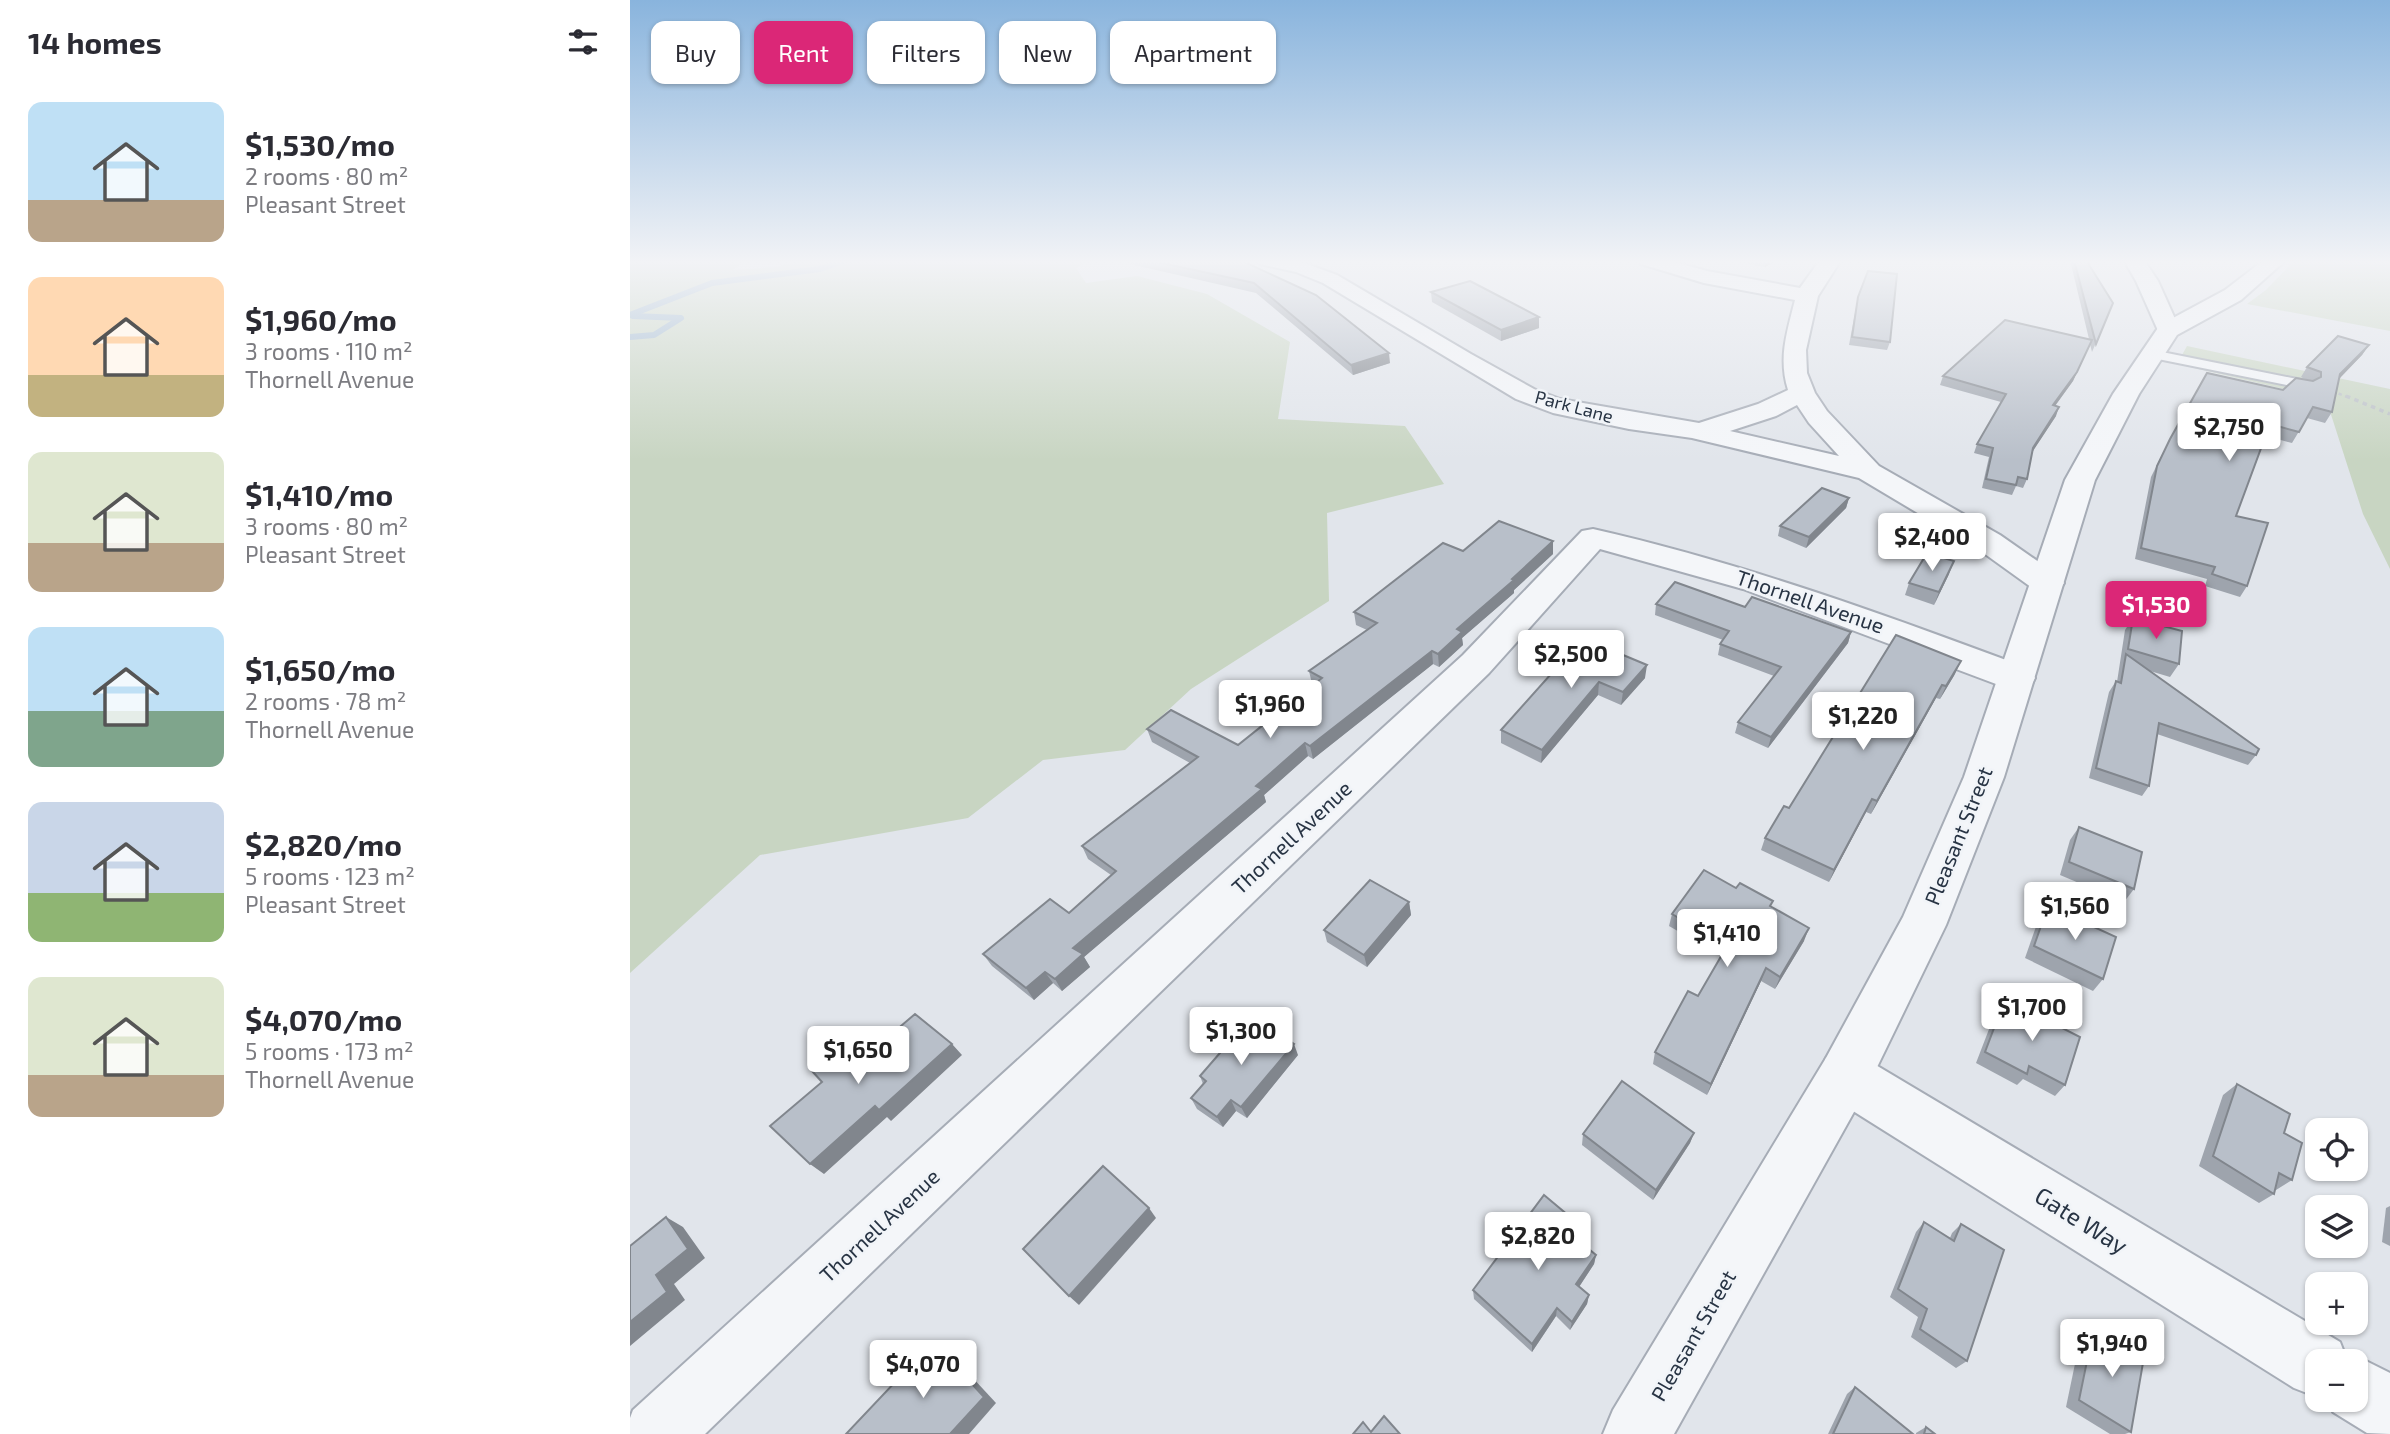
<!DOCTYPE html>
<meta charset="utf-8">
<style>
:root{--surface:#fff;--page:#f7f7f7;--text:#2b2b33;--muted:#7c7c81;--accent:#db2777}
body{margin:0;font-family:"Exo 2",sans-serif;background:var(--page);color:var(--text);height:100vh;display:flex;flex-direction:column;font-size:26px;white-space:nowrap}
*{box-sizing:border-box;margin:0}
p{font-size:23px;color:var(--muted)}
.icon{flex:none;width:38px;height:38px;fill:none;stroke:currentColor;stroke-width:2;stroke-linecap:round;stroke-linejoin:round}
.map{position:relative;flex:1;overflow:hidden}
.side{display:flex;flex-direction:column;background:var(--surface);width:630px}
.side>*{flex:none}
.top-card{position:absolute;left:21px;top:21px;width:665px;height:63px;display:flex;gap:14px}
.tools{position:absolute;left:1675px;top:1118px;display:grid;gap:14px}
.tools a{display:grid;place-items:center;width:63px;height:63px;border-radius:14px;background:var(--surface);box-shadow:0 2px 5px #0004;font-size:35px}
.price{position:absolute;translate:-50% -60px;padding:0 16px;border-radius:7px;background:#fff;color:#222;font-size:23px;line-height:46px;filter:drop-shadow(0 2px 4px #0008)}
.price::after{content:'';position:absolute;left:50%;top:42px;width:21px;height:16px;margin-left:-10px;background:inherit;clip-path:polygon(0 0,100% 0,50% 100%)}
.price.selected{background:var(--accent);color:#fff}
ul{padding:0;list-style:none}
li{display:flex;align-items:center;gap:21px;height:175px;padding:0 28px}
li span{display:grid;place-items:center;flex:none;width:196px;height:140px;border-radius:14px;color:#555}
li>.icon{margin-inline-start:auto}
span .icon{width:84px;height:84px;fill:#fffc;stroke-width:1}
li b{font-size:30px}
h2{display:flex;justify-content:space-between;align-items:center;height:84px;padding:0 28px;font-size:30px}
.chip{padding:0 24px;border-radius:14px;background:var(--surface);box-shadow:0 2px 5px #0004;font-size:24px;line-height:63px}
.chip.selected{background:var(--accent);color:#fff}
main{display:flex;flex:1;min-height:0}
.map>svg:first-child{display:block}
.green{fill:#c8d5c2}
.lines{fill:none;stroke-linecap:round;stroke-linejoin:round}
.stream{stroke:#9ab5cd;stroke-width:6}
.service-casing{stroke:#a6acb6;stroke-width:4}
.minor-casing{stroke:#a6acb6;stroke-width:4}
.tertiary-casing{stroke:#a6acb6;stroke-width:4}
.path-far1{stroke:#bbc0c6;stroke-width:2.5;stroke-dasharray:3.5 3.5;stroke-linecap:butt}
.path{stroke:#bbc0c6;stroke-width:3.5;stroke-dasharray:4.5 4.5;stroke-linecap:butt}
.service{fill:#f4f6f9;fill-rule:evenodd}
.minor{fill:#f4f6f9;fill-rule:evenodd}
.tertiary{fill:#f4f6f9;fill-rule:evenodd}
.wall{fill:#9ea4ad}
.shaded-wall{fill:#81868d}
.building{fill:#b8bfc9;stroke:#81868d;stroke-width:2}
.labels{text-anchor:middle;stroke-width:5;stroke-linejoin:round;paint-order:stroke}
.far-street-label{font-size:18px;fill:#283444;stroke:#f1f4f8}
.street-label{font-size:21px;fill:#283444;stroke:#f1f4f8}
.near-street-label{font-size:24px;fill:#283444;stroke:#f1f4f8}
</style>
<main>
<section class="side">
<h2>14 homes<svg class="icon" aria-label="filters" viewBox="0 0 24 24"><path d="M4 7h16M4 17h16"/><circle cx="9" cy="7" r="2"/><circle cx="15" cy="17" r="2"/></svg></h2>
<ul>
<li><span style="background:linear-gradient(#bfe0f5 70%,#b9a48a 0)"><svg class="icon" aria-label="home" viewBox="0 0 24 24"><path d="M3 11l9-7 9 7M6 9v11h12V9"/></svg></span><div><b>$1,530/mo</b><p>2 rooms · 80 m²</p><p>Pleasant Street</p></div></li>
<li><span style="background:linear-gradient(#ffd9b3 70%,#c2b280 0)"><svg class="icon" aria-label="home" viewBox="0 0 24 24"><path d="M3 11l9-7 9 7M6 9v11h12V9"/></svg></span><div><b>$1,960/mo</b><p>3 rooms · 110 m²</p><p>Thornell Avenue</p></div></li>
<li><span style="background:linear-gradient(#dfe7d0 65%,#b9a48a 0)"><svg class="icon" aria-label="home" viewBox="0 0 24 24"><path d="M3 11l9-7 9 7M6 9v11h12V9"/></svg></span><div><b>$1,410/mo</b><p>3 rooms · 80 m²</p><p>Pleasant Street</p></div></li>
<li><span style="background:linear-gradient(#bfe0f5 60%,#7fa58c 0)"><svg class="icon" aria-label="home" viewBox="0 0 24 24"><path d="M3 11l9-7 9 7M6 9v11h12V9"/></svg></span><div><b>$1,650/mo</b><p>2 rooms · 78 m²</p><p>Thornell Avenue</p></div></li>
<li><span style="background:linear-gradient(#c9d6e8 65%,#8fb573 0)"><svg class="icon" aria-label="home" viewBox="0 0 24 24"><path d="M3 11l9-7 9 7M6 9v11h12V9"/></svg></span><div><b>$2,820/mo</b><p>5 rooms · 123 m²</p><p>Pleasant Street</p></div></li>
<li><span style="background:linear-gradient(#dfe7d0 70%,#b9a48a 0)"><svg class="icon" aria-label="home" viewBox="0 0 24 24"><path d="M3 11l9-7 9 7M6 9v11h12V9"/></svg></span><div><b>$4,070/mo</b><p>5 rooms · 173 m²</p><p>Thornell Avenue</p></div></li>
</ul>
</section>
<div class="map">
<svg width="1760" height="1434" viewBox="0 0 1760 1434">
<rect width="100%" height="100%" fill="#e1e5eb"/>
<g class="green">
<path d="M 0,260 L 116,260 L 103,270 L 147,267 L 168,260 L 462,260 L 446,268 L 456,283 L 507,276 L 577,294 L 660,342 L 648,419 L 775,426 L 814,484 L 697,513 L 699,601 L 561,689 L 495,750 L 413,760 L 338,818 L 130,855 L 0,973 Z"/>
<path d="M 1665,260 L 1760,260 L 1760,331 L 1617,304 L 1636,290 Z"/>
<path d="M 1557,346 L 1760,389 L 1760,569 L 1733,514 L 1696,399 L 1547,364 Z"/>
</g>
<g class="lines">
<g class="stream">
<path d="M 0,315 L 82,283 L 190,269 L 216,260"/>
<path d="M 0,337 L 24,335 L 51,318 L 3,316"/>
</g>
<g class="service-casing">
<path id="service" d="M 1522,350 L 1677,381 L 1683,385 L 1677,389 L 1518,357 L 1518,351 Z"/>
</g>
<g class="minor-casing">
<g id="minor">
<path d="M 627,260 L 666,260 L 707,275 L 841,354 L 904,389 L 930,399 L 1069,423 L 1128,404 L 1158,390 C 1148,358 1157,332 1165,300 L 1074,283 L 1011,264 L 1008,260 L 1038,260 L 1077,271 L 1170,288 L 1190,260 L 1211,260 L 1188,296 L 1176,350 L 1177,373 L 1185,393 L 1197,411 L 1249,466 L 1370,535 L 1429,576 L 1434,583 L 1429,590 L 1417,593 L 1405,590 L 1348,549 L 1229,478 L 1062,438 L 999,429 L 923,413 L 886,399 L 693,283 L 666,272 L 630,264 ZM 1167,405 L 1179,423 L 1209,456 L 1100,431 L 1146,416 Z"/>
<path d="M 1494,260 L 1514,260 L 1528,281 L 1550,330 L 1546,335 L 1530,335 L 1506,281 Z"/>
<path d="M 963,529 C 1113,563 1256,615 1400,669 L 1405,678 L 1400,687 L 1387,691 L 1374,687 L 1113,589 L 970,549 L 859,673 L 75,1434 L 0,1434 L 0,1418 L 3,1410 L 833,655 L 952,531 Z"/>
<path d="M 1215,1050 L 1234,1058 L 1710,1342 L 1717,1360 L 1726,1356 L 1760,1373 L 1760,1434 L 1737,1433 L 1703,1412 L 1698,1400 L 1726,1400 L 1726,1362 L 1687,1362 L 1687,1397 L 1664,1388 L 1196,1094 L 1189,1076 L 1196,1058 Z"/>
</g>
</g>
<g class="tertiary-casing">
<path id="tertiary" d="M 1634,260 L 1656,260 L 1611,300 L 1547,335 L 1509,394 L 1465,480 L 1374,777 L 1316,925 L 1234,1094 L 1044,1434 L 973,1434 L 983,1410 L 1196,1058 L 1273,917 L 1334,777 L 1435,480 L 1483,394 L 1530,325 L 1595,290 Z"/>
</g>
<path class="path-far1" d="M 1702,391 L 1720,398"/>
<path class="path" d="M 1716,396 L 1760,414"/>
<use href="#service" class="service"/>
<use href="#minor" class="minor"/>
<use href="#tertiary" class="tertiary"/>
</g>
<g class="wall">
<path d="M 498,260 L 610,260 L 760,363 L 723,375 L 626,293 L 500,264 Z"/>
<path d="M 1097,260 L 1148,260 L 1135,267 Z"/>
<path d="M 1440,260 L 1456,260 L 1483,303 L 1462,352 L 1460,344 L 1443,381 L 1425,406 L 1426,416 L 1402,452 L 1397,479 L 1393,488 L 1386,486 L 1382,495 L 1352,488 L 1359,457 L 1344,453 L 1347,444 L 1371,402 L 1310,385 L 1313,376 L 1459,339 Z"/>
<path d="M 801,292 L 909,328 L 871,341 L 802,302 Z"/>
<path d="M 1228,297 L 1260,342 L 1257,350 L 1219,345 Z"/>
<path d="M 1739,345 L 1732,355 L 1709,379 L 1702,412 L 1695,423 L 1677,418 L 1662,443 L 1636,436 L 1606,516 L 1617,586 L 1610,597 L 1575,586 L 1577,579 L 1505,559 L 1521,477 L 1540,439 L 1677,380 L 1671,377 L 1677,367 Z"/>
<path d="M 1219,498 L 1216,508 L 1176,548 L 1148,536 L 1150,526 Z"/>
<path d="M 833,551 L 923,554 L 884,590 L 884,593 L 832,638 L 833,645 L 809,667 L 803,664 L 683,759 L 678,756 L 634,795 L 636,802 L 454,957 L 460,967 L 432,991 L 423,983 L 404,1000 L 362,966 L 353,954 L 439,913 L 481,875 L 458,859 L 452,846 L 560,763 L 522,742 L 517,729 L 608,745 L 683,685 L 682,684 L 679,671 L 737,630 L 726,625 L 724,612 Z"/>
<path d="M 1319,574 L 1304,605 L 1275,595 L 1279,583 Z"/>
<path d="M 1026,604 L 1115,607 L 1221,632 L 1218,643 L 1138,748 L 1105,733 L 1108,722 L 1144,676 L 1088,655 L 1090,644 L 1093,640 L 1025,615 Z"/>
<path d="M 1503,618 L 1549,664 L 1540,677 L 1520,671 L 1626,755 L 1618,765 L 1527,734 L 1519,786 L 1512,796 L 1459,778 L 1479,692 L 1486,681 L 1487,682 L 1495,630 Z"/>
<path d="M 926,662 L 1015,678 L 991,705 L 968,695 L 911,763 L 871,743 L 871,730 L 925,669 Z"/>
<path d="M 1325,674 L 1310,699 L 1306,698 L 1241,814 L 1236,812 L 1199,882 L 1131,850 L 1135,838 L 1159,808 Z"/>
<path d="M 1449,827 L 1504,889 L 1494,902 L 1430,875 L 1440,840 Z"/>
<path d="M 779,902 L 781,915 L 737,967 L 697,942 L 694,930 Z"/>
<path d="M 1418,906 L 1473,979 L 1463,991 L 1395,958 L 1409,918 Z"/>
<path d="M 1141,907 L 1174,941 L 1145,989 L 1131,981 L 1077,1095 L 1023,1064 L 1025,1052 L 1068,996 L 1091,956 L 1039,926 L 1042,914 Z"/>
<path d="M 1375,999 L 1435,1085 L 1425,1096 L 1393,1079 L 1387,1085 L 1346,1063 L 1366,1011 Z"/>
<path d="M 668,1055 L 617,1118 L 606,1111 L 593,1127 L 567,1109 L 561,1098 L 573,1084 L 570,1076 Z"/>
<path d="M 1607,1084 L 1654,1133 L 1662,1180 L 1646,1190 L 1645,1190 L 1644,1194 L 1629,1203 L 1569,1166 L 1593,1095 Z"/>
<path d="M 1064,1133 L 1060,1143 L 1023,1200 L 952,1145 L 953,1134 Z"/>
<path d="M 1760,1206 L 1760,1246 L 1752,1242 L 1756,1208 Z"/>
<path d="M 1294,1222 L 1320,1238 L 1322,1233 L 1331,1224 L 1337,1361 L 1326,1368 L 1281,1337 L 1288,1317 L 1260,1297 L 1286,1232 Z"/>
<path d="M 944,1231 L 941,1235 L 966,1255 L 964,1264 L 949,1287 L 959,1295 L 957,1304 L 940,1330 L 926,1316 L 902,1352 L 844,1299 L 843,1290 Z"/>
<path d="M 1464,1327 L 1501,1432 L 1495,1434 L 1480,1434 L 1436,1407 L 1451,1335 Z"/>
<path d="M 1225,1387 L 1283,1434 L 1198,1434 L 1217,1394 Z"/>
<path d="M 1296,1427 L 1305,1434 L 1286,1434 L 1286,1433 Z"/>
</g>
<g class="shaded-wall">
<path d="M 1137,260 L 1148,260 L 1135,267 Z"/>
<path d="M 909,317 L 909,328 L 871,341 L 871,330 Z"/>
<path d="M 1462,340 L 1443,381 L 1419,414 L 1423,405 Z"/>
<path d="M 1739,345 L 1732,355 L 1703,385 L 1710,374 Z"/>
<path d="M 759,353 L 760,363 L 723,375 L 721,365 Z"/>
<path d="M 1429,407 L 1426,416 L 1399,457 L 1403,448 Z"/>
<path d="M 1219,498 L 1216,508 L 1176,548 L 1179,537 Z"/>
<path d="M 923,541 L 923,554 L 884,590 L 884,593 L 832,638 L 833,645 L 809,667 L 808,654 L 827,629 Z"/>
<path d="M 1324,561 L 1319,574 L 1304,605 L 1309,592 Z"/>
<path d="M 1221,632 L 1218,643 L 1138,748 L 1141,737 Z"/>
<path d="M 802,651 L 803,664 L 683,759 L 680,746 Z"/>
<path d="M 1331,661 L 1325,674 L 1310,699 L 1316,686 Z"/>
<path d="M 1017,665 L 1015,678 L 991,705 L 993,692 Z"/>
<path d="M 969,682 L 968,695 L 911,763 L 912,750 Z"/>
<path d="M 1312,685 L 1306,698 L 1241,814 L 1247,801 Z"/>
<path d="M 675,743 L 678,756 L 634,795 L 636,802 L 454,957 L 460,967 L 432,991 L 425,979 L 443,948 Z"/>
<path d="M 1242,799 L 1236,812 L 1199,882 L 1204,870 Z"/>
<path d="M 779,902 L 781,915 L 737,967 L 734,955 Z"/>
<path d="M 1179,928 L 1174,941 L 1145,989 L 1150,977 Z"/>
<path d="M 1136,968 L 1131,981 L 1077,1095 L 1081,1084 Z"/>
<path d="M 415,972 L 423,983 L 404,1000 L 396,988 Z"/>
<path d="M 322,1044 L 332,1055 L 261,1121 L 257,1117 L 194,1174 L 180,1164 L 245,1106 Z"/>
<path d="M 664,1044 L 668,1055 L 617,1118 L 611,1107 Z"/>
<path d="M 601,1100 L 606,1111 L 593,1127 L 587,1117 Z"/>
<path d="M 1064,1133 L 1060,1143 L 1023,1200 L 1026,1190 Z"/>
<path d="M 519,1208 L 526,1218 L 449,1305 L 439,1296 Z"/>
<path d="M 36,1217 L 53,1227 L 75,1258 L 44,1284 L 55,1300 L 0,1346 L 0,1322 Z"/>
<path d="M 945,1221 L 944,1231 L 937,1241 L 938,1232 Z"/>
<path d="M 966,1255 L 964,1264 L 945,1293 L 946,1284 Z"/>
<path d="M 959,1295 L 957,1304 L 940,1330 L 942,1322 Z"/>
<path d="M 927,1308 L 926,1316 L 902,1352 L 902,1344 Z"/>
<path d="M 303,1342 L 316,1349 L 366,1403 L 339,1434 L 320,1434 Z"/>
</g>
<g class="building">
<path d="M 518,260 L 610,260 L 686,295 L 759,353 L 721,365 L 624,283 Z"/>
<path d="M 1444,260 L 1456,260 L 1483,303 L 1466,344 Z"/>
<path d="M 1238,271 L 1267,274 L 1260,342 L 1222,337 L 1228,297 Z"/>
<path d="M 840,281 L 909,317 L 871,330 L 801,292 Z"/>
<path d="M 1375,320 L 1462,340 L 1447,372 L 1423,405 L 1429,407 L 1403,448 L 1397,479 L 1388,477 L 1386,485 L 1356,479 L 1363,448 L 1347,444 L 1376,394 L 1313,376 Z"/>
<path d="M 1708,336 L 1739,345 L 1710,374 L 1702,412 L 1683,407 L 1669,432 L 1640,424 L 1606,516 L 1638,523 L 1617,586 L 1582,574 L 1585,567 L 1511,548 L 1527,466 L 1540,439 L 1577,373 L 1653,390 L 1666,378 L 1683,381 L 1691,377 L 1691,372 L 1677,367 Z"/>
<path d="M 1192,488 L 1219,498 L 1179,537 L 1150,526 Z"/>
<path d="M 869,521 L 923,541 L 882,579 L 884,580 L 827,629 L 832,632 L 808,654 L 802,651 L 680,746 L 675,743 L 626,786 L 632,789 L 443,948 L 453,954 L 425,979 L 415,972 L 396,988 L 353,954 L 420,899 L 439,913 L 486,871 L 452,846 L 568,757 L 517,729 L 541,710 L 608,745 L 692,678 L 679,671 L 747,623 L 724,612 L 813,543 L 833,551 Z"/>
<path d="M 1297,553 L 1324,561 L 1309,592 L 1279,583 Z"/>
<path d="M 1045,582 L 1115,607 L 1122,597 L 1221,632 L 1141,737 L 1108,722 L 1151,667 L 1090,644 L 1099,631 L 1026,604 Z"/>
<path d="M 1503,618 L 1552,631 L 1549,664 L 1498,649 Z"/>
<path d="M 1266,635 L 1331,661 L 1316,686 L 1312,685 L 1247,801 L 1242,799 L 1204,870 L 1135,838 L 1154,806 L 1159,808 Z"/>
<path d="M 950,637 L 1017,665 L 993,692 L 969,682 L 912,750 L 871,730 L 930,664 L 926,662 Z"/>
<path d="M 1496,654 L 1629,749 L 1626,755 L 1529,723 L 1519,786 L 1466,768 L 1486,681 L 1491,683 Z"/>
<path d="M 1449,827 L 1512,852 L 1504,889 L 1439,862 Z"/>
<path d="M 1074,870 L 1106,888 L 1110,883 L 1143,901 L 1140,906 L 1179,928 L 1150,977 L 1136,968 L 1081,1084 L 1025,1052 L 1058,991 L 1068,996 L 1097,946 L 1042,914 Z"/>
<path d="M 740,880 L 779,902 L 734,955 L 694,930 Z"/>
<path d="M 1418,906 L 1486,937 L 1473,979 L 1404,946 Z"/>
<path d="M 1375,999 L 1450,1037 L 1435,1085 L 1399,1066 L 1397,1074 L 1355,1052 Z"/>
<path d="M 285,1014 L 322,1044 L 249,1110 L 245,1106 L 180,1164 L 140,1126 L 192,1082 L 182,1071 L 220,1040 L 237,1055 Z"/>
<path d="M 622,1016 L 664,1044 L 611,1107 L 601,1100 L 587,1117 L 561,1098 L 576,1081 L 570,1076 Z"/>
<path d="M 992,1081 L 1064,1133 L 1026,1190 L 953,1134 Z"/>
<path d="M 1607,1084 L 1660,1114 L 1654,1133 L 1672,1143 L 1662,1180 L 1649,1173 L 1644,1194 L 1583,1156 Z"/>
<path d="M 473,1166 L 519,1208 L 439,1296 L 393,1249 Z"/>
<path d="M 914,1195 L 945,1221 L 938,1232 L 966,1255 L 946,1284 L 959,1295 L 942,1322 L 927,1308 L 902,1344 L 843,1290 Z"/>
<path d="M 36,1217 L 58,1249 L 26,1275 L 37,1292 L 0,1322 L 0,1246 Z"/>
<path d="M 1294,1222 L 1324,1241 L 1331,1224 L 1374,1250 L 1337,1361 L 1290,1329 L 1297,1309 L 1268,1289 Z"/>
<path d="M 1464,1327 L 1514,1357 L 1501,1432 L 1449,1400 Z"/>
<path d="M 303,1342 L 354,1397 L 320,1434 L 216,1434 Z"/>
<path d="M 1225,1387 L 1283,1434 L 1203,1434 Z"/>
<path d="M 754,1416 L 770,1434 L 723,1434 L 733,1422 L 741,1432 Z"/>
<path d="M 1296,1427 L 1305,1434 L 1294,1434 Z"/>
</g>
<linearGradient id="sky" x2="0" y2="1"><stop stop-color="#89b4dd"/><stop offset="0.57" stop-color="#f2f3f6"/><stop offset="1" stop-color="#f2f3f6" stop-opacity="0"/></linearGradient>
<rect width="1760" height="460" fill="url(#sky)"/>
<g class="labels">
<g class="far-street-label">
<text transform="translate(944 407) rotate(15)" y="6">Park Lane</text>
</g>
<g class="street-label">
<text transform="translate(1180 602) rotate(19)" y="7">Thornell Avenue</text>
<text transform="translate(1329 836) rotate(-68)" y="7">Pleasant Street</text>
<text transform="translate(662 838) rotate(-43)" y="7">Thornell Avenue</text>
<text transform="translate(250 1226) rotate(-43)" y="7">Thornell Avenue</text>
<text transform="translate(1064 1336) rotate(-60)" y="7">Pleasant Street</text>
</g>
<g class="near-street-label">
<text transform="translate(1451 1221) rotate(32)" y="8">Gate Way</text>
</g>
</g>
</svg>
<div class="tools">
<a><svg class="icon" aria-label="locate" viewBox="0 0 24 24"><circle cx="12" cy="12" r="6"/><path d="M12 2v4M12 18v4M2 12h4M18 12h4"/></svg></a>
<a><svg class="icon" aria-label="layers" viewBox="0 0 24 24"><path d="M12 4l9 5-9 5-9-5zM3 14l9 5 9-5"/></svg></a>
<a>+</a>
<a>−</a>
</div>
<b class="price" style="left:1599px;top:463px">$2,750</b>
<b class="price" style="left:1302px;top:573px">$2,400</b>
<b class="price selected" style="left:1526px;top:641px">$1,530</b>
<b class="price" style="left:941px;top:690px">$2,500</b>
<b class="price" style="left:640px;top:740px">$1,960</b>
<b class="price" style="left:1233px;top:752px">$1,220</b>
<b class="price" style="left:1445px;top:942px">$1,560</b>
<b class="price" style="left:1097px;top:969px">$1,410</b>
<b class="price" style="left:1402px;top:1043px">$1,700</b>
<b class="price" style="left:611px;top:1067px">$1,300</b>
<b class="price" style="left:228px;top:1086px">$1,650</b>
<b class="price" style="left:908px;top:1272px">$2,820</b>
<b class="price" style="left:1482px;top:1379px">$1,940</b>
<b class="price" style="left:293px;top:1400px">$4,070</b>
<div class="top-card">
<a class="chip">Buy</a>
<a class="chip selected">Rent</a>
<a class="chip">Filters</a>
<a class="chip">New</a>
<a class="chip">Apartment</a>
</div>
</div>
</main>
